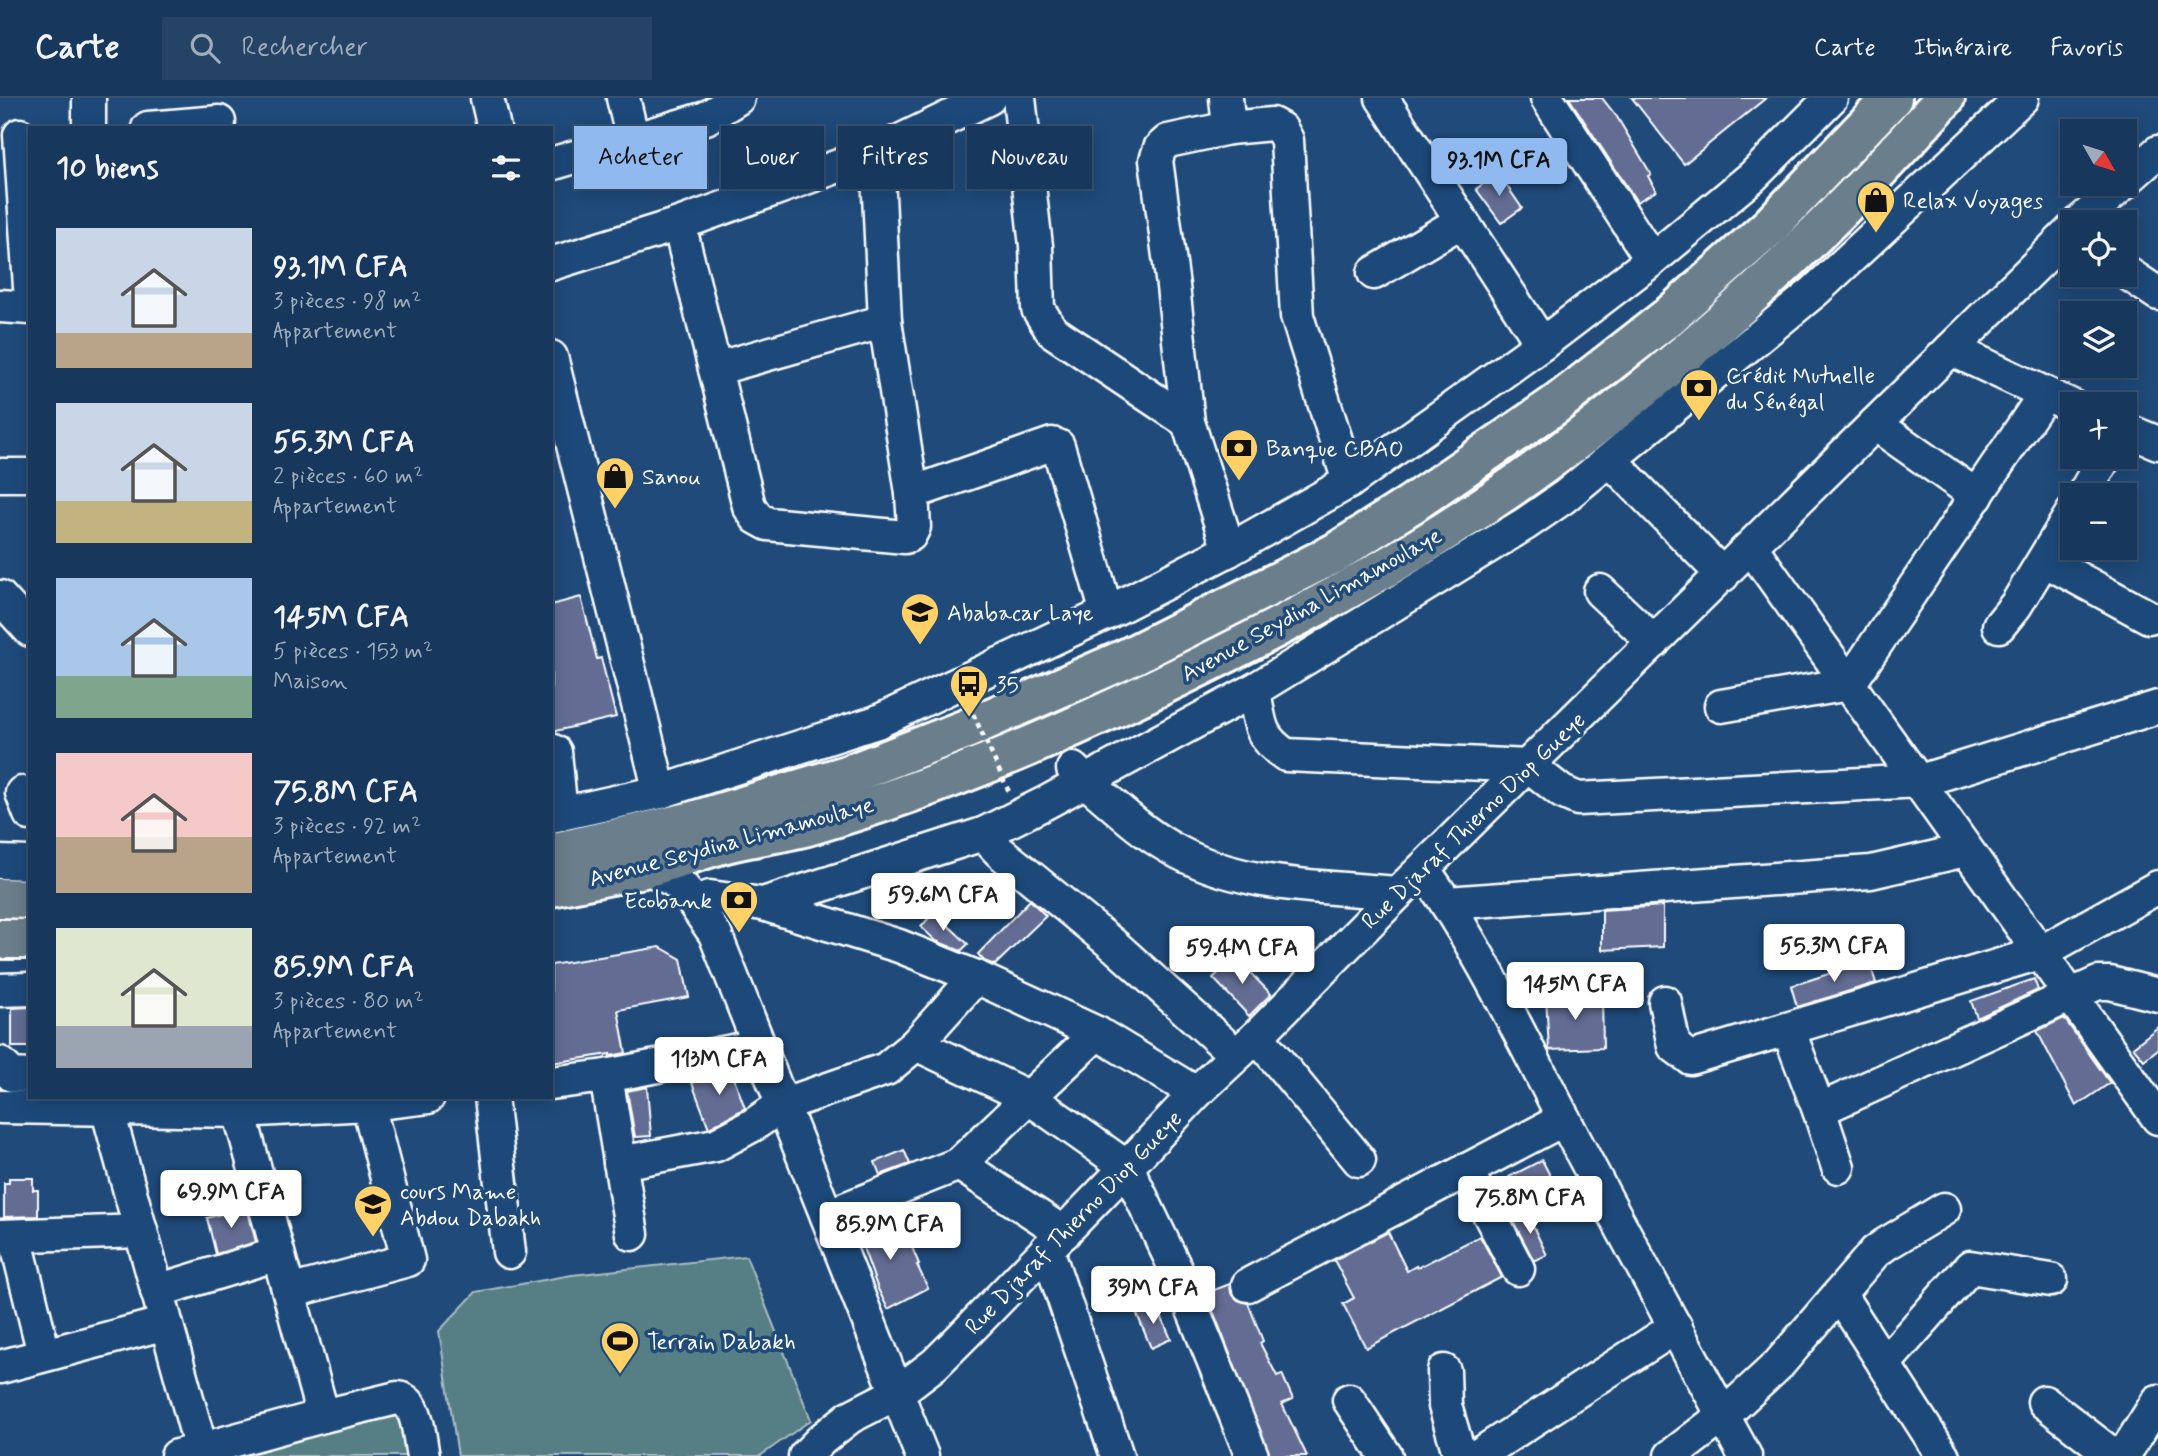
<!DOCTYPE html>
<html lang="fr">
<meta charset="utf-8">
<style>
:root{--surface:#17385c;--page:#244365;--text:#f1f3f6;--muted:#9eacbb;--line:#365272;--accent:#90b9f0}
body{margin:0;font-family:Mynerve,sans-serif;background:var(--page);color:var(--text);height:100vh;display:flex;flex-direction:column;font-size:26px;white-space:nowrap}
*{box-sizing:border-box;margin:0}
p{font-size:23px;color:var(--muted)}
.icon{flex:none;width:38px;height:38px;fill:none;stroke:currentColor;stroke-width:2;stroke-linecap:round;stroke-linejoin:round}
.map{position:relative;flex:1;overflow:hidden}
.sheet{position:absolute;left:28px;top:28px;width:525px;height:973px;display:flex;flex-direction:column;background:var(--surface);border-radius:0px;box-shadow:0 4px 18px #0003,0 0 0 2px var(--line)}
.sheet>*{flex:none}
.hud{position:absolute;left:574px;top:28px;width:665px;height:63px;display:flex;gap:14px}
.needle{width:46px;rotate:129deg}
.tools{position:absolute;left:2060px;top:21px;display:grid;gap:14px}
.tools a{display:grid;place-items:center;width:77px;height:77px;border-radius:0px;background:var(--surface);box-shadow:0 4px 18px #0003,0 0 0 2px var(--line);font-size:35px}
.price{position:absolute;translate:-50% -60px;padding:0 16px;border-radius:7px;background:#fff;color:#222;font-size:23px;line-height:46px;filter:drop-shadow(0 2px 4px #0008)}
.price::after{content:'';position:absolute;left:50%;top:42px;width:21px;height:16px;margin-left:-10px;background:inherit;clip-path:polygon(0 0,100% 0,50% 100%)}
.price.selected{background:var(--accent);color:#111}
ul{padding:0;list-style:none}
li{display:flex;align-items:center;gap:21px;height:175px;padding:0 28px}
li span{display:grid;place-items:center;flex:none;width:196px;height:140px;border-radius:0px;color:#555}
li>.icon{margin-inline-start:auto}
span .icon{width:84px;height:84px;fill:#fffc;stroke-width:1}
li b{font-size:30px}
h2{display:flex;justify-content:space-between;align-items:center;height:84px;padding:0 28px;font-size:30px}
.tag{padding:0 24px;border-radius:0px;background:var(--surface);box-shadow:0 4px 18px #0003,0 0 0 2px var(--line);font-size:24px;line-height:63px}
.tag.selected{background:var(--accent);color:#111}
header{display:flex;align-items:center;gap:42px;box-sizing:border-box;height:98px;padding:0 35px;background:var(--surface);border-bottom:2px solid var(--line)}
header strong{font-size:33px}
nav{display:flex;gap:38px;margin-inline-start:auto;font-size:24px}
.search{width:490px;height:63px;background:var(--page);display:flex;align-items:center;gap:18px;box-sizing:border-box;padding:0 24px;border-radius:0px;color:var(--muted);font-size:26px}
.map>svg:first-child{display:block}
.green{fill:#577e85;stroke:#abbec2;stroke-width:2}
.building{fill:#646d94;stroke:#fff;stroke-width:2}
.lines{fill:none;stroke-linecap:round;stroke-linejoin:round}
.minor-casing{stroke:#fff;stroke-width:37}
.highway-casing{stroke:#fff;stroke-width:44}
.minor{stroke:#1f4a7a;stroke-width:32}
.highway{stroke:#6b7e8b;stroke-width:38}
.path-bridge{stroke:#fff;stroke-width:4.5;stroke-dasharray:5 5;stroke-linecap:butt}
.labels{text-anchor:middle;stroke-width:7;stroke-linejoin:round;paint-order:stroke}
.poi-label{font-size:23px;fill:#fff;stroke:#1f4a7a;text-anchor:start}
.street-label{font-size:23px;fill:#fff;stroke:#1f4a7a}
</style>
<header>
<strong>Carte</strong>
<div class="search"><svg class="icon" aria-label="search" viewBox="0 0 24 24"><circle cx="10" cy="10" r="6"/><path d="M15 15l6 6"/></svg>Rechercher</div>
<nav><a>Carte</a><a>Itinéraire</a><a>Favoris</a></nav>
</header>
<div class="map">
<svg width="2158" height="1358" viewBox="0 0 2158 1358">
<rect width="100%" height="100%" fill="#1f4a7a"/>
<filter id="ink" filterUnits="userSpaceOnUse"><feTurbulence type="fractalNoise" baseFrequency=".0143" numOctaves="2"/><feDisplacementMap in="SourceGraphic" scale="14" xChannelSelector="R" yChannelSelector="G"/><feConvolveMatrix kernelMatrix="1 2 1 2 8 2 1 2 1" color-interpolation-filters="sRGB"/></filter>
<g filter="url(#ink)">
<g class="green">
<path d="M 746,1158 L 811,1322 L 760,1358 L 458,1358 L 439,1233 L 476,1194 L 572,1177 Z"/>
<path d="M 403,1313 L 411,1358 L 237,1358 Z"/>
</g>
<g class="building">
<path d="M 1569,0 L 1602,0 L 1617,19 L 1651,76 L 1648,78 L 1656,93 L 1637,104 Z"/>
<path d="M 1632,0 L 1766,0 L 1684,66 Z"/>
<path d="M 1498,75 L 1522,110 L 1501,125 L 1476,91 Z"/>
<path d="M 581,499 L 597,561 L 601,560 L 616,619 L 551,634 L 551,507 Z"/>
<path d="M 1030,802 L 1046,818 L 995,867 L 984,863 L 978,856 Z"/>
<path d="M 1663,808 L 1663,849 L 1602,852 L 1602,812 Z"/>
<path d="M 934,814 L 968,846 L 961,853 L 936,843 L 921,829 Z"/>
<path d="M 660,849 L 681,861 L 689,899 L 618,912 L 626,955 L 610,958 L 610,956 L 551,965 L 551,867 Z"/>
<path d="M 1235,859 L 1271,896 L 1249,918 L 1213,880 Z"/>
<path d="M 1869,863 L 1876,885 L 1797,909 L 1791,888 Z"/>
<path d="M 2034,881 L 2038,892 L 1977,920 L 1971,903 Z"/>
<path d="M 1602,897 L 1603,950 L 1549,952 L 1546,898 Z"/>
<path d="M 30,909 L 30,949 L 12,949 L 12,910 Z"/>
<path d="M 2064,920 L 2110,985 L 2076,1008 L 2037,933 Z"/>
<path d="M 2158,929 L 2158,951 L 2144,962 L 2133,949 Z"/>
<path d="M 731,972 L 745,1010 L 709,1030 L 692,985 Z"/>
<path d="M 647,989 L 651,1038 L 635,1039 L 627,993 Z"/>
<path d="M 904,1052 L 910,1066 L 880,1077 L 875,1064 Z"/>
<path d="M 1542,1062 L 1558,1093 L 1525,1110 L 1509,1079 Z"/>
<path d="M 9,1080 L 33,1080 L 33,1092 L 38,1092 L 38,1118 L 4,1119 L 4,1085 L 9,1085 Z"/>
<path d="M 247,1109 L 256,1144 L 216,1156 L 207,1120 Z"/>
<path d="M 1526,1114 L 1547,1157 L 1534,1163 L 1512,1121 Z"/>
<path d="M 883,1116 L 891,1144 L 907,1137 L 919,1166 L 917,1167 L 928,1190 L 888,1211 L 878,1191 L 862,1147 L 859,1148 L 852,1128 Z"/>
<path d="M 1388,1134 L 1407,1173 L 1416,1168 L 1417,1170 L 1480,1138 L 1502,1179 L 1366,1250 L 1343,1206 L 1354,1200 L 1334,1162 Z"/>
<path d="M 1230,1186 L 1231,1195 L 1238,1202 L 1248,1205 L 1263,1243 L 1260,1245 L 1277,1278 L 1282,1276 L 1293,1301 L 1282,1306 L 1307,1358 L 1270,1358 L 1206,1195 Z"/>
<path d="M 1156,1206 L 1171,1241 L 1151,1250 L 1136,1214 Z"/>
</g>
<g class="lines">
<g class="minor-casing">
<g id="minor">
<path d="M 89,0 L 89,30"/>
<path d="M 487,0 L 494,30"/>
<path d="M 623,0 L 633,42"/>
<path d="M 1019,0 L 1036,148 L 1038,211 L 1052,233 L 1188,324"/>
<path d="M 1226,0 L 1229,30"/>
<path d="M 1382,0 L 1542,246"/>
<path d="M 1547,0 L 1652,162"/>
<path d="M 148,30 L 219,24"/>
<path d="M 20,37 L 30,189"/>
<path d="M 551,66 L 706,20 L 738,0"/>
<path d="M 2124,84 L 2158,54"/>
<path d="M 2080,124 L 2123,86"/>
<path d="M 679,126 L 749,408 L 757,420 L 768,426 L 905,439 L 910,437 L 914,429 L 912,395 L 885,223 L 877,54"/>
<path d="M 551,166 L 679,126 L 877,54 L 989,0"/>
<path d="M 2124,173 L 2158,196"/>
<path d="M 1374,175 L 1462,123"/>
<path d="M 0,208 L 30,210"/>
<path d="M 1951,251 L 2072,308"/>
<path d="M 551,259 L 660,694"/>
<path d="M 715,271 L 885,223"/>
<path d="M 1875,326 L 1977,398"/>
<path d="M 2124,331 L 2158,345"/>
<path d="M 1611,363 L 1723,477"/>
<path d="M 0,377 L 30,377"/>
<path d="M 912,395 L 1052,346 L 1058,348 L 1107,515"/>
<path d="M 2083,397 L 2105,359"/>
<path d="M 1751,449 L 2158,1020"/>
<path d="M 1229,452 L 1188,324 L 1173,188 L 1156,62 L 1160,50 L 1168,43 L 1229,30 L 1272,26 L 1281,31 L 1287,42 L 1297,218 L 1349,384"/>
<path d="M 2044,462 L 2149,519"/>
<path d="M 1600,493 L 1654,544"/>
<path d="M 0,499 L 30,532"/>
<path d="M 1999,528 L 2016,507 L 2072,415"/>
<path d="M 1254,592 C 1260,623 1257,638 1286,657 L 1529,668 L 1562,694 L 1578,701 L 1920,683 L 2158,609"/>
<path d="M 1721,608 L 1849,586 L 2045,296"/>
<path d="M 551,652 L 555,654 L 561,716"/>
<path d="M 1073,671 L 1085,683 C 1112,705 1139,732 1169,749 C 1238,790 1320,788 1398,795"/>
<path d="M 22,695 L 30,716"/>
<path d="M 551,718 L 660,694 L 877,624 L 1107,515 L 1229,452 L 1349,384 L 1542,246 L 1652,162 L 1752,79 L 1831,0"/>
<path d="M 983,736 L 1000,754 L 1116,849 L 1236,957"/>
<path d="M 0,764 L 30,765"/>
<path d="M 646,769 L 673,782 L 684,791 L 715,836 L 922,1358"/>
<path d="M 1424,772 C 1479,850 1520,937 1564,1021 C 1623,1134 1684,1246 1745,1358"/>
<path d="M 710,799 L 763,806 L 983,736 L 1047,704 L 1254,592 L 1525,426 L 1564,399 L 1815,193 L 2022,0"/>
<path d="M 1447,805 L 1871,774 L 1966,752"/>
<path d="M 763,806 L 899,848 L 976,879 L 1097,935 L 1196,995"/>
<path d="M 0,892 L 30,891"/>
<path d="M 1665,904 L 1674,948 L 1690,960 L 2040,855 L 2158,789"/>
<path d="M 1788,931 L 1819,1012 L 1838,1069"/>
<path d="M 1257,938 L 1359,1062"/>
<path d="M 916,946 L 1028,999 L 1127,1069 L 1180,1180 L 1252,1358"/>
<path d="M 0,965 L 12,977 L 30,978"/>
<path d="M 606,978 L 632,1136"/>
<path d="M 551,985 L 606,978 L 759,948"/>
<path d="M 491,999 L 509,1154"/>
<path d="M 0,1009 L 239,1013 L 368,1006 L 428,999"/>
<path d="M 107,1010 L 201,1351"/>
<path d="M 1819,1012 L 2098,885 L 2110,885 L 2158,897"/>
<path d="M 239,1013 L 323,1318"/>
<path d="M 620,1065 L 716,1047 L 753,1027 L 782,1007 L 886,971 L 916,946 L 976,879"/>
<path d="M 959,1066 L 1064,1135"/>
<path d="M 1466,1072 L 1518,1171"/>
<path d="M 827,1118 L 959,1066 L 1097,935"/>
<path d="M 0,1138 L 141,1133"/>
<path d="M 15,1138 L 44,1256"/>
<path d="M 1047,1151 L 1117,1358"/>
<path d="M 1248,1187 L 1564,1021"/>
<path d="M 157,1193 L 278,1156"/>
<path d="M 289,1194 L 408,1162 L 368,1006"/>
<path d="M 1840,1197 L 1943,1358"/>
<path d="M 1884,1266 L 1970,1169 L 2051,1182"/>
<path d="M 0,1269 L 166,1225"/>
<path d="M 1444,1273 L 1445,1308 L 1460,1358"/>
<path d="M 1349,1302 L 1386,1358"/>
<path d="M 2044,1304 L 2114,1358"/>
<path d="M 177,1358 L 323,1318 L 397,1300 C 419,1302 419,1340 423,1358"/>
<path d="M 805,1358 L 822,1341 L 850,1319 L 897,1295 L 935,1266 L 967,1234 L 1127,1069 L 1196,995 L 1257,938 L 1398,795 L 2072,132"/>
<path d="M 1477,1358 L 1676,1229"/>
<path d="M 1671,1358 L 1723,1318 L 1779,1266 L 1875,1154 L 1886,1146 L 1944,1111"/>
<path d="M 2123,1358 L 2158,1303"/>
</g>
</g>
<g class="highway-casing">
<g id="highway">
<path d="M 551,755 L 693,723 L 850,676 L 966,631 L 1125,561 L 1335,455 L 1410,407 L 1555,307 L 1668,219 L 1769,129 L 1892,0"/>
<path d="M 551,789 C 583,782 616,777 648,769 C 674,762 700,752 726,745 C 755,737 785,735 814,726 C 941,689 1061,637 1179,579 C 1264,537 1350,493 1431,442 C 1626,320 1793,172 1945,0"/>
<path d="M 0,800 L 30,801"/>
<path d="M 0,841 L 30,841"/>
</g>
</g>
<use href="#minor" class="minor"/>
<use href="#highway" class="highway"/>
<path class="path-bridge" d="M 969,607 L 1010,696"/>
</g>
</g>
<defs>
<g id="shop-pin" transform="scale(2.0125)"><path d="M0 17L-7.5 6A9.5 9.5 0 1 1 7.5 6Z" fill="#ffd166" stroke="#1f4a7a"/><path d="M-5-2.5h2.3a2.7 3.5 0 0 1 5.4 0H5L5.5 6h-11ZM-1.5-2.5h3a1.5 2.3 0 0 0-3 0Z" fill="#111"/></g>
<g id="bank-pin" transform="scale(2.0125)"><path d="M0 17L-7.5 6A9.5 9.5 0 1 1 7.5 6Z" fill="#ffd166" stroke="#1f4a7a"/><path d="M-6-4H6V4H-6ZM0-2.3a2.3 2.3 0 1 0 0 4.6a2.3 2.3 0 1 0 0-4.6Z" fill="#111"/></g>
<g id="school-pin" transform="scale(2.0125)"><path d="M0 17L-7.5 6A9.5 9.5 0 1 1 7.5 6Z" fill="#ffd166" stroke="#1f4a7a"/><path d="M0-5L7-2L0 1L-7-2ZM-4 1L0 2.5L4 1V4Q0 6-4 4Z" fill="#111"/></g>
<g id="bus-pin" transform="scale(2.0125)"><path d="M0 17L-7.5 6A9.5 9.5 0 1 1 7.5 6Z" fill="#ffd166" stroke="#1f4a7a"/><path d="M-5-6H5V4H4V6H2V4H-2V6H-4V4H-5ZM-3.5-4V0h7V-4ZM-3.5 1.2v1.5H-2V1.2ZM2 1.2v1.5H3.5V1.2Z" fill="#111"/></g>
<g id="stadium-pin" transform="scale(2.0125)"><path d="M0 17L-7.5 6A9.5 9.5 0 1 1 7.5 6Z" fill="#ffd166" stroke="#1f4a7a"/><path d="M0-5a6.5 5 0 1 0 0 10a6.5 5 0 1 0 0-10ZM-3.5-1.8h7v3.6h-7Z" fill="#111"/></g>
</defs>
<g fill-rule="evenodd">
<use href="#shop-pin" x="1876" y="102"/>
<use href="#bank-pin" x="1699" y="290"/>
<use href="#bank-pin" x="1239" y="350"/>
<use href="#shop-pin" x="615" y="378"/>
<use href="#school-pin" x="920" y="514"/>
<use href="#bus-pin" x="969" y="586"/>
<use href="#bank-pin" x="739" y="802"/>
<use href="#school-pin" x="373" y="1106"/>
<use href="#stadium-pin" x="620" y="1243"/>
</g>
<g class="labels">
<g class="poi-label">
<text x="1903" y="110">Relax Voyages</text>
<text x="1726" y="285">Crédit Mutuelle<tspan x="1726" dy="26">du Sénégal</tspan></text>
<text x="1266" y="358">Banque CBAO</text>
<text x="642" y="386">Sanou</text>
<text x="947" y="522">Ababacar Laye</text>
<text x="996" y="594">35</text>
<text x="712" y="810" text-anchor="end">Ecobank</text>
<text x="400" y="1101">cours Mame<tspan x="400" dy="26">Abdou Dabakh</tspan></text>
<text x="647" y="1251">Terrain Dabakh</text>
</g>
<g class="street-label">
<text transform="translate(1311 506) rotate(-29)" y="8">Avenue Seydina Limamoulaye</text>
<text transform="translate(1473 722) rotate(-44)" y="8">Rue Djaraf Thierno Diop Gueye</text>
<text transform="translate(731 743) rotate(-15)" y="8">Avenue Seydina Limamoulaye</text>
<text transform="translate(1073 1124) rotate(-46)" y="8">Rue Djaraf Thierno Diop Gueye</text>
</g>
</g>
</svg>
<div class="tools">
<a><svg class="needle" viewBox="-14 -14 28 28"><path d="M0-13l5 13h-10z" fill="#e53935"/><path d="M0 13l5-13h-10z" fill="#9eacbb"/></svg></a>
<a><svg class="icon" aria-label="locate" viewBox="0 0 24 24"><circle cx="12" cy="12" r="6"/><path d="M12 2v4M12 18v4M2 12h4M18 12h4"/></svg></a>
<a><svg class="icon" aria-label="layers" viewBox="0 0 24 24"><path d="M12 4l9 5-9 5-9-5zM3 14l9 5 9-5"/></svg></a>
<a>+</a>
<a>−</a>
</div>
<b class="price selected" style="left:1499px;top:100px">93.1M CFA</b>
<b class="price" style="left:943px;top:835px">59.6M CFA</b>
<b class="price" style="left:1834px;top:886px">55.3M CFA</b>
<b class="price" style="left:1242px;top:888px">59.4M CFA</b>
<b class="price" style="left:1575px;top:924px">145M CFA</b>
<b class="price" style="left:719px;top:999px">113M CFA</b>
<b class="price" style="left:231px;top:1132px">69.9M CFA</b>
<b class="price" style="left:1530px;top:1138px">75.8M CFA</b>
<b class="price" style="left:890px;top:1164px">85.9M CFA</b>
<b class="price" style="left:1153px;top:1228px">39M CFA</b>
<div class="hud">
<a class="tag selected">Acheter</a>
<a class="tag">Louer</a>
<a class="tag">Filtres</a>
<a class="tag">Nouveau</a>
</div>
<section class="sheet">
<h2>10 biens<svg class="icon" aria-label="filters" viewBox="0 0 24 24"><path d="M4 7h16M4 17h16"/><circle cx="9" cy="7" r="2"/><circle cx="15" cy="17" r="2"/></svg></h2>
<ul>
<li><span style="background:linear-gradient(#c9d6e8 75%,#b9a48a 0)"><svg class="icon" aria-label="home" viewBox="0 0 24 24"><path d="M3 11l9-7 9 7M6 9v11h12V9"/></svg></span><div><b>93.1M CFA</b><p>3 pièces · 98 m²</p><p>Appartement</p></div></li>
<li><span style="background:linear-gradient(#c9d6e8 70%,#c2b280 0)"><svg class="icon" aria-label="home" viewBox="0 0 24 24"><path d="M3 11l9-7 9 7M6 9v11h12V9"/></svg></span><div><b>55.3M CFA</b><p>2 pièces · 60 m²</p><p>Appartement</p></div></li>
<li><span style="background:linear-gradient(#a9c7e8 70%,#7fa58c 0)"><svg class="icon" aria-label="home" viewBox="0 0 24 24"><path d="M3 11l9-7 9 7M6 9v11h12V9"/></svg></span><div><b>145M CFA</b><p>5 pièces · 153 m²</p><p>Maison</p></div></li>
<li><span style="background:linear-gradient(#f6c9c9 60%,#b9a48a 0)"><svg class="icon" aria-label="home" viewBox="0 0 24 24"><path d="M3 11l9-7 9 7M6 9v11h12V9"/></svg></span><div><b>75.8M CFA</b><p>3 pièces · 92 m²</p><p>Appartement</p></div></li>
<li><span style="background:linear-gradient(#dfe7d0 70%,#9aa5b1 0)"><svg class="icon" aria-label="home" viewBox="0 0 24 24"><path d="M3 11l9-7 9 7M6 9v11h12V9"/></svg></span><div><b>85.9M CFA</b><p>3 pièces · 80 m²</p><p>Appartement</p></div></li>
</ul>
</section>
</div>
